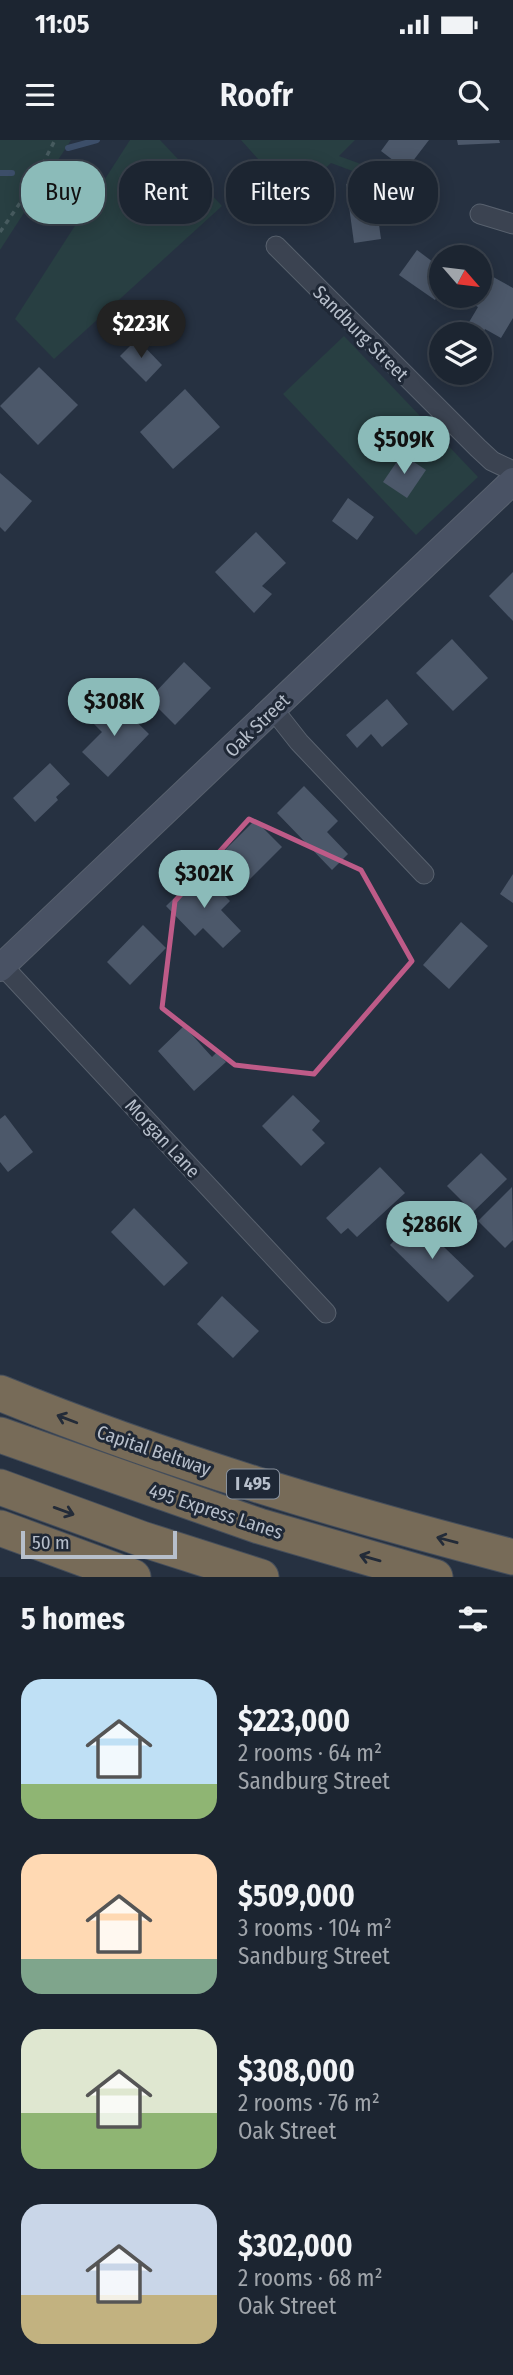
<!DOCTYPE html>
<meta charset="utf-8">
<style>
:root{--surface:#1c2531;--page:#29313d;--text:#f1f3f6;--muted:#a0a5ab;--line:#3a424d;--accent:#8bbbb9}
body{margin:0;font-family:"Fira Sans Condensed",sans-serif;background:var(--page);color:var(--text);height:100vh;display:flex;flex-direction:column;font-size:26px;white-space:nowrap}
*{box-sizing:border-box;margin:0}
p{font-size:23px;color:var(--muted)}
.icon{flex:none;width:38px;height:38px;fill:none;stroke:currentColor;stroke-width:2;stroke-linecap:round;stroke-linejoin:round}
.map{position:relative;height:1437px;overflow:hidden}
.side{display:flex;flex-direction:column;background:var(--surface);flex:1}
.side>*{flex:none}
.top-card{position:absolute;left:21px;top:21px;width:472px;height:63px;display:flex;gap:14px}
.needle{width:46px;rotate:118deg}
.buttons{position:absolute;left:429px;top:105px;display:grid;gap:14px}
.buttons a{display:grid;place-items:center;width:63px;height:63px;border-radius:50%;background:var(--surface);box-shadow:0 4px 18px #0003,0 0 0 2px var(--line);font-size:35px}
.scale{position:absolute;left:21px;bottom:18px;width:156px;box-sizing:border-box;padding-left:7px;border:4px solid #b7bfcb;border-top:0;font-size:19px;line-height:24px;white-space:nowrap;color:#b7bfcb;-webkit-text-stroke:5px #1f2836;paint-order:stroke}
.price{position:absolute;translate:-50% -60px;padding:0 16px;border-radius:24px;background:var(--accent);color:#111;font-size:23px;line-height:46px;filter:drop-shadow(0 2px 4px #0008)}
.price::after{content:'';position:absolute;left:50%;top:42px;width:21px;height:16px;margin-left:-10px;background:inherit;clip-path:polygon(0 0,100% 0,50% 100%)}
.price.active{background:#222;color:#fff}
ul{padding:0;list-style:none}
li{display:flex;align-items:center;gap:21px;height:175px;padding:0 21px}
li span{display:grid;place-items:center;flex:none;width:196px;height:140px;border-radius:21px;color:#555}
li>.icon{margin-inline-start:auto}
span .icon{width:84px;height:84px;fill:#fffc;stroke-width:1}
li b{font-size:30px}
h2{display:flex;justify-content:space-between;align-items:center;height:84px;padding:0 21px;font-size:30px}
.tag{padding:0 24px;border-radius:28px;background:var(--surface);box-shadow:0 4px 18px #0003,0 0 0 2px var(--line);font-size:24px;line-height:63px}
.tag.active{background:var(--accent);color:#111}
.status{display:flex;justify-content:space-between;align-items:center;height:49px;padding:0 35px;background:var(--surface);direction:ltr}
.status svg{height:19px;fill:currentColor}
header{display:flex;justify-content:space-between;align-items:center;height:91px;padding:0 21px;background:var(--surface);font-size:32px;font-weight:600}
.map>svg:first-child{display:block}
.green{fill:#283f42}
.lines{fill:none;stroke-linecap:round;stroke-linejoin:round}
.stream{stroke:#3c4e69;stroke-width:6}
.building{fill:#4c586a}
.street-casing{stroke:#58616e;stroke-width:21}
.secondary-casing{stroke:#58616e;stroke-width:28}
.highway-casing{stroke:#454e5b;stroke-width:37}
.path{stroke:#475b5f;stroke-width:3.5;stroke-dasharray:5 5;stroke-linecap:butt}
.street{stroke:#3b4351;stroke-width:19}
.secondary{stroke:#495264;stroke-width:26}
.highway{stroke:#776b58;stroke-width:35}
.oneway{stroke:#232b38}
.marked{fill:none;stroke:#be5b88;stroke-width:5;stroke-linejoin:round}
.labels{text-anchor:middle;stroke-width:6;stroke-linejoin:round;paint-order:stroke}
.shield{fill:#1f2836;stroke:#89929e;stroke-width:2}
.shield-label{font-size:18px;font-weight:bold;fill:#b7bfcb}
.street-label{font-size:19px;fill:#b7bfcb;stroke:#1f2836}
</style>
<div class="status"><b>11:05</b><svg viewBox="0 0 49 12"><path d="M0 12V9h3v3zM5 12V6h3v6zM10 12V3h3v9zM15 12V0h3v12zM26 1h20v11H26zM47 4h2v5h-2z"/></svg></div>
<header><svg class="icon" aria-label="menu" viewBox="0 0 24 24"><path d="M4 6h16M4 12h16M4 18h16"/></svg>Roofr<svg class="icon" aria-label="search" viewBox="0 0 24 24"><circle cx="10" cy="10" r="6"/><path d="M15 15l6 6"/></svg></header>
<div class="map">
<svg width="513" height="1437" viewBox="0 0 513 1437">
<rect width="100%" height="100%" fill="#263141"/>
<g class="green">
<path d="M 0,0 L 71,0 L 0,110 Z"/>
<path d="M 130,0 L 160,0 L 222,66 L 54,219 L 15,179 Z"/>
<path d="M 241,0 L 355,0 L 339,16 L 440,53 L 436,62 L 331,23 L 293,58 Z"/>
<path d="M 344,196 L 478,337 L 416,395 L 283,254 Z"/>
</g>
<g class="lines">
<g class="stream">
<path d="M 68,8 L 97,0"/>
<path d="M 0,33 L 12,33"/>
</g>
</g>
<g class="building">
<path d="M 389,0 L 429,0 L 406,30 L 381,11 Z"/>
<path d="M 457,0 L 499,0 L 500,3 L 458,5 Z"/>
<path d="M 373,41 L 381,99 L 354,103 L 346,44 Z"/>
<path d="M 417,110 L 441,128 L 441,152 L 435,160 L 399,135 Z"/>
<path d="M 486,133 L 513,148 L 513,178 L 501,198 L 485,189 L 480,199 L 480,194 L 462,194 L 478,167 L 469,162 L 473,156 L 480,156 L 480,144 Z"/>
<path d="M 137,199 L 162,225 L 146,242 L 120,216 Z"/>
<path d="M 39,227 L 78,265 L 38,305 L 0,266 Z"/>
<path d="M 185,249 L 220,287 L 173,329 L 140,292 Z"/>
<path d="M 402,314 L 426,330 L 407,358 L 383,342 Z"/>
<path d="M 0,333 L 32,361 L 5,392 L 0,387 Z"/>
<path d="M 348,358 L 374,377 L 357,400 L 332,381 Z"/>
<path d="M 256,392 L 286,423 L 262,446 L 272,454 L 254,473 L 215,432 Z"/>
<path d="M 513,432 L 513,481 L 489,456 Z"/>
<path d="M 452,499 L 488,538 L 453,571 L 416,533 Z"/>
<path d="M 184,522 L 211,548 L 175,585 L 149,559 Z"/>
<path d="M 113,559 L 149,594 L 108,637 L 82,612 L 102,592 L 92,582 Z"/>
<path d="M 387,559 L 408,584 L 382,607 L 371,594 L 357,608 L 346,595 Z"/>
<path d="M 50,623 L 70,644 L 56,657 L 58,660 L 35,682 L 13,658 Z"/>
<path d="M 304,646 L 338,681 L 327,692 L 348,714 L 332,730 L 277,673 Z"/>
<path d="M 255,680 L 282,707 L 243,746 L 216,719 Z"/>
<path d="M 201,732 L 230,761 L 221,770 L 241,791 L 223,808 L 203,788 L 195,796 L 166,766 Z"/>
<path d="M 513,734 L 513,763 L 500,754 Z"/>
<path d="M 461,782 L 488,806 L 449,849 L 423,825 Z"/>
<path d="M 143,785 L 166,808 L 130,845 L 107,822 Z"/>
<path d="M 184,886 L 212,917 L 217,912 L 226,922 L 194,951 L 158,911 Z"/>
<path d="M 293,955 L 320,981 L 312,990 L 325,1003 L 301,1026 L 262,986 Z"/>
<path d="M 5,975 L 33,1012 L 8,1032 L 0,1022 L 0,979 Z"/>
<path d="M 481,1013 L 507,1039 L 473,1072 L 447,1046 Z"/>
<path d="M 380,1027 L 405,1053 L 357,1097 L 348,1088 L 341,1094 L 326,1078 Z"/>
<path d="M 512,1047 L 513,1100 L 505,1108 L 478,1081 Z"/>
<path d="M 134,1068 L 188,1123 L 164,1146 L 111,1092 Z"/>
<path d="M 415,1079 L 474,1136 L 448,1162 L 390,1105 Z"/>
<path d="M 222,1156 L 259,1191 L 233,1218 L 197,1184 Z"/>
</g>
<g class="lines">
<g class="street-casing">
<g id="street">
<path d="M 480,74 L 513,84"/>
<path d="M 276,106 L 478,308 L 492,321 L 513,331"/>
<path d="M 273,569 L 299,602 L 424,734"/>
<path d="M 0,823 L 326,1173"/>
</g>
</g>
<g class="secondary-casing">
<path id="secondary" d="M 0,828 L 513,341"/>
</g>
<g class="highway-casing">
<g id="highway">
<path d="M 0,1253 C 167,1321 339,1372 513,1417"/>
<path d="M 0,1295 L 259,1386 L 435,1437"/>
<path d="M 0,1347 L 142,1399 L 261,1437"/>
<path d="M 0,1388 L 133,1437"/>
</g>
</g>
<path class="path" d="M 0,92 L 31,47 L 55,0"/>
<use href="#street" class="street"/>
<use href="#secondary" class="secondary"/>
<use href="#highway" class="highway"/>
</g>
<defs><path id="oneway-shaft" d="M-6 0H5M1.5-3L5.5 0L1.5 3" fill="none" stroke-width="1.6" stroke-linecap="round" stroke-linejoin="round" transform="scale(1.75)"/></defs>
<g class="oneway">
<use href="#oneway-shaft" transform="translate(67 1279) rotate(-159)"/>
<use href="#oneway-shaft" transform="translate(64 1371) rotate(20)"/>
<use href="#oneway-shaft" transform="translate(447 1400) rotate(-165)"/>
<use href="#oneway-shaft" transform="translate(370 1418) rotate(-164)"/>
</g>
<path class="marked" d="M 249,679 L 361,730 L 412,821 L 314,934 L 235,925 L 162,868 L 175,761 Z"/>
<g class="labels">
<rect class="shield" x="227" y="1329.5" width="52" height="29" rx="5"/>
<g class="shield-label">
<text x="253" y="1350">I 495</text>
</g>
<g class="street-label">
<text transform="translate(361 193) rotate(45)" y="7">Sandburg Street</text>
<text transform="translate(257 585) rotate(-44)" y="7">Oak Street</text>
<text transform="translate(163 998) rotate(47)" y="7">Morgan Lane</text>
<text transform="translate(154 1310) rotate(19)" y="7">Capital Beltway</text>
<text transform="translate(216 1371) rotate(18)" y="7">495 Express Lanes</text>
</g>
</g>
</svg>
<div class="buttons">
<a><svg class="needle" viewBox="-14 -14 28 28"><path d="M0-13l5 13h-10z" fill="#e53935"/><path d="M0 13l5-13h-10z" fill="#a0a5ab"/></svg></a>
<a><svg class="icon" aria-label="layers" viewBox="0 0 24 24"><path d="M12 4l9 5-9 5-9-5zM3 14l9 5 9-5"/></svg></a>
</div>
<div class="scale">50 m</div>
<b class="price active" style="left:141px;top:220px">$223K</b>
<b class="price" style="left:404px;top:336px">$509K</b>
<b class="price" style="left:114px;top:598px">$308K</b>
<b class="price" style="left:204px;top:770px">$302K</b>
<b class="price" style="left:432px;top:1121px">$286K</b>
<div class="top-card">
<a class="tag active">Buy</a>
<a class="tag">Rent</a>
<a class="tag">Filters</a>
<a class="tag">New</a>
</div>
</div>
<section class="side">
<h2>5 homes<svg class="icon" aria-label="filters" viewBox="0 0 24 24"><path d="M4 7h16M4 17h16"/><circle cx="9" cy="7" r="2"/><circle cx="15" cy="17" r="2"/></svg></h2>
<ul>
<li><span style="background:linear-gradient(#bfe0f5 75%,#8fb573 0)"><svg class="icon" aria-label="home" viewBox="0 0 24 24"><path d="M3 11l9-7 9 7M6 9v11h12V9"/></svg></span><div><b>$223,000</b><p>2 rooms · 64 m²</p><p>Sandburg Street</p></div></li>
<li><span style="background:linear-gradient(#ffd9b3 75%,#7fa58c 0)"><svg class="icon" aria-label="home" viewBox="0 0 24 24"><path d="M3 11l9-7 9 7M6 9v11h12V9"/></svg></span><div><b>$509,000</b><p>3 rooms · 104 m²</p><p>Sandburg Street</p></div></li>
<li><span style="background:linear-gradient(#dfe7d0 60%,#8fb573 0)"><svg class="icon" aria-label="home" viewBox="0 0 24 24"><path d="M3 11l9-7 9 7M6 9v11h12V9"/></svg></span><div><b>$308,000</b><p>2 rooms · 76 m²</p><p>Oak Street</p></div></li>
<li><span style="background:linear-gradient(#c9d6e8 65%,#c2b280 0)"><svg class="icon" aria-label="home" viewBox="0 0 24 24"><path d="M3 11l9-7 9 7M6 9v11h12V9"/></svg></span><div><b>$302,000</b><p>2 rooms · 68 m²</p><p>Oak Street</p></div></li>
</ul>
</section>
